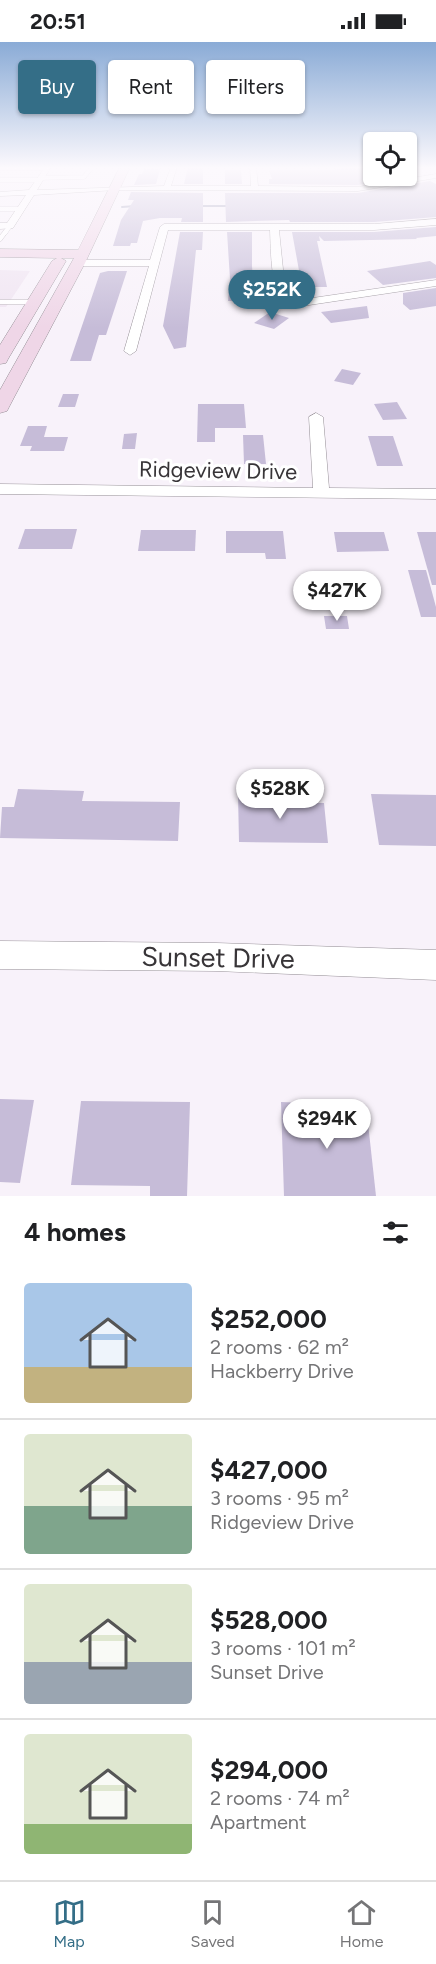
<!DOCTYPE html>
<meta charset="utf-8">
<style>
:root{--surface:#fff;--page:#f6f6f6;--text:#202124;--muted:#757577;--line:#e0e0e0;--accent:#346e87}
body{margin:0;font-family:Figtree,sans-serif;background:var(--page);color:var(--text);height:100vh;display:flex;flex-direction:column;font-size:22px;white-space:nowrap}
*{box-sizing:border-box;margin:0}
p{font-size:20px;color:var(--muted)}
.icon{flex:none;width:33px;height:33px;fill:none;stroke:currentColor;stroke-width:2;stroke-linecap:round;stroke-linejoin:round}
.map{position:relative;height:1154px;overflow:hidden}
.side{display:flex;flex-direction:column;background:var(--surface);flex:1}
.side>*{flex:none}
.hud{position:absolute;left:18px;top:18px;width:400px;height:54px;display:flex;gap:12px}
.controls{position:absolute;left:363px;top:90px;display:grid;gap:12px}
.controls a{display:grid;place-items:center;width:54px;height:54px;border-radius:6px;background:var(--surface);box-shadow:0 2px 4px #0004;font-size:30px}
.price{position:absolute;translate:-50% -51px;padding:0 14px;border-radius:21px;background:#fff;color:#222;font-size:20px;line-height:39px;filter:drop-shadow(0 2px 3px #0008)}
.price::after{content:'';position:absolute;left:50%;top:36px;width:18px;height:14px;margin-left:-9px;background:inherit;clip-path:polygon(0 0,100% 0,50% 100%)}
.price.selected{background:var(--accent);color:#fff}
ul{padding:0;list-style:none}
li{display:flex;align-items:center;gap:18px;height:150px;padding:0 24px}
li+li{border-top:2px solid var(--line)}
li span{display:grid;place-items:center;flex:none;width:168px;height:120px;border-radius:6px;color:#555}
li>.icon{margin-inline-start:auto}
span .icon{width:72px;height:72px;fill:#fffc;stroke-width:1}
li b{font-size:26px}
h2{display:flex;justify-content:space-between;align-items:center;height:72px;padding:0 24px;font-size:26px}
.chip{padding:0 21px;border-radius:6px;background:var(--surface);box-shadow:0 2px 4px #0004;font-size:21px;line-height:54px}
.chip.selected{background:var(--accent);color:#fff}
.status{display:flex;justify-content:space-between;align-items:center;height:42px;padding:0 30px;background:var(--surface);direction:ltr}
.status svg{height:16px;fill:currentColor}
.tab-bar{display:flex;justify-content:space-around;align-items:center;height:84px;border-top:2px solid var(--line);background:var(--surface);font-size:16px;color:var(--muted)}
.tab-bar a{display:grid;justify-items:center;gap:3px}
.tab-bar .selected{color:var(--accent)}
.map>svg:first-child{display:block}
.built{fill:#f0e5f2}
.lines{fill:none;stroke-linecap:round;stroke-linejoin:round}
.stream{stroke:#9e9eba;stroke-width:2}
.building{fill:#c6bcd8}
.service-far1-casing{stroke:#958f96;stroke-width:4.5}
.service-casing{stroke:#958f96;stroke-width:5}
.minor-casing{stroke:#958f96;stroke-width:1}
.secondary-casing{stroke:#958f96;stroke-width:1}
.service-far1{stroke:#fff;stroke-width:4}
.service{stroke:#fff;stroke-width:4.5}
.minor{fill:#fff;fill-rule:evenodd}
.secondary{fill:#efd6e7;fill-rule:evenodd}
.labels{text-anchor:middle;stroke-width:6;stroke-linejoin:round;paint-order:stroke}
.street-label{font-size:22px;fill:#383538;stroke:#fff}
.near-street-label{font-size:27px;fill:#383538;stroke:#fff}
</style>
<div class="status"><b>20:51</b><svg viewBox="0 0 49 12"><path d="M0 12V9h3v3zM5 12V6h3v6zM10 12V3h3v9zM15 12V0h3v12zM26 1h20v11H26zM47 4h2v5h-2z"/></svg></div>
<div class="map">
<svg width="436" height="1154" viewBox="0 0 436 1154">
<rect width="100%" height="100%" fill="#f8f2fa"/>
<path class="built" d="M 0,228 L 30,229 L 6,265 L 0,265 Z"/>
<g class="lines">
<g class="stream">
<path d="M 198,164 L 231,164"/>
<path d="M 122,165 L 135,164"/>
</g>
</g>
<g class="building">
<path d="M 188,125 L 203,125 L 203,142 L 184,142 Z"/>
<path d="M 354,125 L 374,125 L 374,134 L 406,134 L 406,130 L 415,133 L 358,143 L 269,142 L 269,137 L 272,137 L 269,128 L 331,128 Z"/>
<path d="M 144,127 L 160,127 L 156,142 L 134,143 L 139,132 L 142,132 Z"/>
<path d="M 225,128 L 241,128 L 242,142 L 225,142 Z"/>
<path d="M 430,139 L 436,142 L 436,175 L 374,180 L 290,180 L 289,178 L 226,180 L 225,151 L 358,151 Z"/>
<path d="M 131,150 L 203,151 L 203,180 L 181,180 L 182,176 L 160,176 L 143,179 L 137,201 L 131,201 L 130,204 L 113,204 L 121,178 L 134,158 L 128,158 Z"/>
<path d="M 436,185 L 436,194 L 416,196 L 417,197 L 324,199 L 319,194 L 320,199 L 317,199 L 327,245 L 302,245 L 292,190 L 374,190 Z"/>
<path d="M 180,190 L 203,190 L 202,208 L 196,208 L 186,305 L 174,307 L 163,284 Z"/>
<path d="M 227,190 L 252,190 L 252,224 L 255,263 L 241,263 L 241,259 L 228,259 L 230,237 Z"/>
<path d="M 430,219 L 436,223 L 436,236 L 383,243 L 367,229 Z"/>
<path d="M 108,229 L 127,229 L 106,293 L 99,293 L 91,319 L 70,319 L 100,231 Z"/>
<path d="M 436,246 L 436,264 L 410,268 L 403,262 L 403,251 Z"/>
<path d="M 367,264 L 369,276 L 331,281 L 321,270 Z"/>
<path d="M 270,270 L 289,276 L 274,287 L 254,281 Z"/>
<path d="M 342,327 L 361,331 L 353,343 L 334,339 Z"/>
<path d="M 63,352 L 79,352 L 75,365 L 58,365 Z"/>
<path d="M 397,360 L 407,377 L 383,378 L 374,362 Z"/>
<path d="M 198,362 L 244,362 L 246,386 L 215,386 L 215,400 L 197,400 Z"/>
<path d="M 28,384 L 47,384 L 44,395 L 68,395 L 64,409 L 30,409 L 32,404 L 20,404 Z"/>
<path d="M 137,391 L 135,407 L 122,407 L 124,392 Z"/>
<path d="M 243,393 L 263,393 L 266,422 L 244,422 Z"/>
<path d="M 368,394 L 393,394 L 403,424 L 377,424 Z"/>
<path d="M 25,487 L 77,487 L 72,507 L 18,507 Z"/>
<path d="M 141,488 L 196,488 L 195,509 L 138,509 Z"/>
<path d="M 226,489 L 283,489 L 286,517 L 266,517 L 265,511 L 226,511 Z"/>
<path d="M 334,490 L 384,490 L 389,509 L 337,510 Z"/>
<path d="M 417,490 L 436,490 L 436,543 L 432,543 Z"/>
<path d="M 408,528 L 426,528 L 436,565 L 436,575 L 421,575 Z"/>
<path d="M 324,574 L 347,574 L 349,587 L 326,587 Z"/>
<path d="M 18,747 L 84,749 L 82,759 L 180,760 L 178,799 L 0,796 L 2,765 L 14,765 Z"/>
<path d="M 238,752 L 284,752 L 284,761 L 324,761 L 328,801 L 239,800 Z"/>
<path d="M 371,752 L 436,753 L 436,804 L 379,803 Z"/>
<path d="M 0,1057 L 34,1058 L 20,1141 L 0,1140 Z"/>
<path d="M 81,1059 L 190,1060 L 187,1154 L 150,1154 L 150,1144 L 71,1143 Z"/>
<path d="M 281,1060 L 366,1063 L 376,1154 L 284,1154 Z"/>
</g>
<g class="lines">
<g class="service-far1-casing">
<g id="service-far1">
<path d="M 40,136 L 84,135 L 92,125"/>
<path d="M 0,138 L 39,138"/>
<path d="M 0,167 L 21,167"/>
<path d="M 5,191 L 10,184"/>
</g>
</g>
<g class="service-casing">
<g id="service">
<path d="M 0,197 L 6,189"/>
<path d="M 0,260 L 35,260"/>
</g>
</g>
<g class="minor-casing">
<g id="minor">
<path d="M 0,125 L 51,125 L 37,148 L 164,144 L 171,125 L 177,125 L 171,144 L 251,144 L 250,125 L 256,125 L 258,144 L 358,145 L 436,132 L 436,136 L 358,149 L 116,148 L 34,153 L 13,186 L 0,187 L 0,181 L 7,181 L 26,153 L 0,154 L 0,150 L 29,148 L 43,128 L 0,128 Z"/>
<path d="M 436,177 L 436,183 L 374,188 L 279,188 L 284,237 L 292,259 L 436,238 L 436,244 L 289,266 C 270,258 271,206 270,188 L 168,188 L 136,309 L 130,313 L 124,309 L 149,224 L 78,224 L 73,221 L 78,218 L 150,218 L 160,185 L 164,182 L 374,182 Z"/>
<path d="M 316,371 L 323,375 L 329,446 L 436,447 L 436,457 L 0,452 L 0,442 L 313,446 L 309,375 Z"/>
<path d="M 0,899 L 216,901 L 436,908 L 436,938 L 216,929 L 0,927 Z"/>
</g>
</g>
<g class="secondary-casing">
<path id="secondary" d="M 120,125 L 130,125 L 85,221 L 9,365 L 7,369 L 0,371 L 0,348 L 74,216 L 61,216 L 66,219 L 8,317 L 6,321 L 0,322 L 0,303 L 52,219 L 57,216 L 0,215 L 0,207 L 78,208 Z"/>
</g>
<use href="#service-far1" class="service-far1"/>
<use href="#service" class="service"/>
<use href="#minor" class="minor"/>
<use href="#secondary" class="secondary"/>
</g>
<linearGradient id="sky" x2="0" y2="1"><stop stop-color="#8aabd6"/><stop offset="0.44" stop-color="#fcf9fd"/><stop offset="1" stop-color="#fcf9fd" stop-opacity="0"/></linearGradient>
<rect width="436" height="286" fill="url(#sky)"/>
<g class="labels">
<g class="street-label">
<text transform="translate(218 428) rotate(1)" y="8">Ridgeview Drive</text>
</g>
<g class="near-street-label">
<text transform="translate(218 916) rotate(1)" y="9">Sunset Drive</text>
</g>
</g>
</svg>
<div class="controls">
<a><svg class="icon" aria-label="locate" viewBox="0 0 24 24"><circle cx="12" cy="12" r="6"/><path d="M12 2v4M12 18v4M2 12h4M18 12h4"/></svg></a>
</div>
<b class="price selected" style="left:272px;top:279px">$252K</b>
<b class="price" style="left:337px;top:580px">$427K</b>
<b class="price" style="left:280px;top:778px">$528K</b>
<b class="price" style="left:327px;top:1108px">$294K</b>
<div class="hud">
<a class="chip selected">Buy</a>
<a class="chip">Rent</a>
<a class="chip">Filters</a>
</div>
</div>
<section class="side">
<h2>4 homes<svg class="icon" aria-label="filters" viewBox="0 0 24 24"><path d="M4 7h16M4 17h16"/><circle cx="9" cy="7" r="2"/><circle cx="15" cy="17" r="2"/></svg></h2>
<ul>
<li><span style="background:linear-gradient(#a9c7e8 70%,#c2b280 0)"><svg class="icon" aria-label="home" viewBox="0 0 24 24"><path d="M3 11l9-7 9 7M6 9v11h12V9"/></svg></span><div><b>$252,000</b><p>2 rooms · 62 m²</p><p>Hackberry Drive</p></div></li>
<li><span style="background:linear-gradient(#dfe7d0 60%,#7fa58c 0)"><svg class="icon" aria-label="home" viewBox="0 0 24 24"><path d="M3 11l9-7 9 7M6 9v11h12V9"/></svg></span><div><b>$427,000</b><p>3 rooms · 95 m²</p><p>Ridgeview Drive</p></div></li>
<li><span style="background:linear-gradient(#dfe7d0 65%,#9aa5b1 0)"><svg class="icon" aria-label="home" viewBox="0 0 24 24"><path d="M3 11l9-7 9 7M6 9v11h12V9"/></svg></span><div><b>$528,000</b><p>3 rooms · 101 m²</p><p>Sunset Drive</p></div></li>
<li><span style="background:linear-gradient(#dfe7d0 75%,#8fb573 0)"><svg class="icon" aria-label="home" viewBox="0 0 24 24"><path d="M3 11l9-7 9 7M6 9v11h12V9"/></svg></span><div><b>$294,000</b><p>2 rooms · 74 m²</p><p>Apartment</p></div></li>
</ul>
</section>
<nav class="tab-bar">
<a class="selected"><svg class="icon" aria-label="map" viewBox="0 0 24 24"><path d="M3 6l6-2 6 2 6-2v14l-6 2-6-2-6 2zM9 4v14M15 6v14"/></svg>Map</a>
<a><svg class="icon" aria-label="saved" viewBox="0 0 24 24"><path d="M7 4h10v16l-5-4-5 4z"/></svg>Saved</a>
<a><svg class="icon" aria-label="home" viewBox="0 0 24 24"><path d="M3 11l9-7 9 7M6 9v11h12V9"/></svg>Home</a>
</nav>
